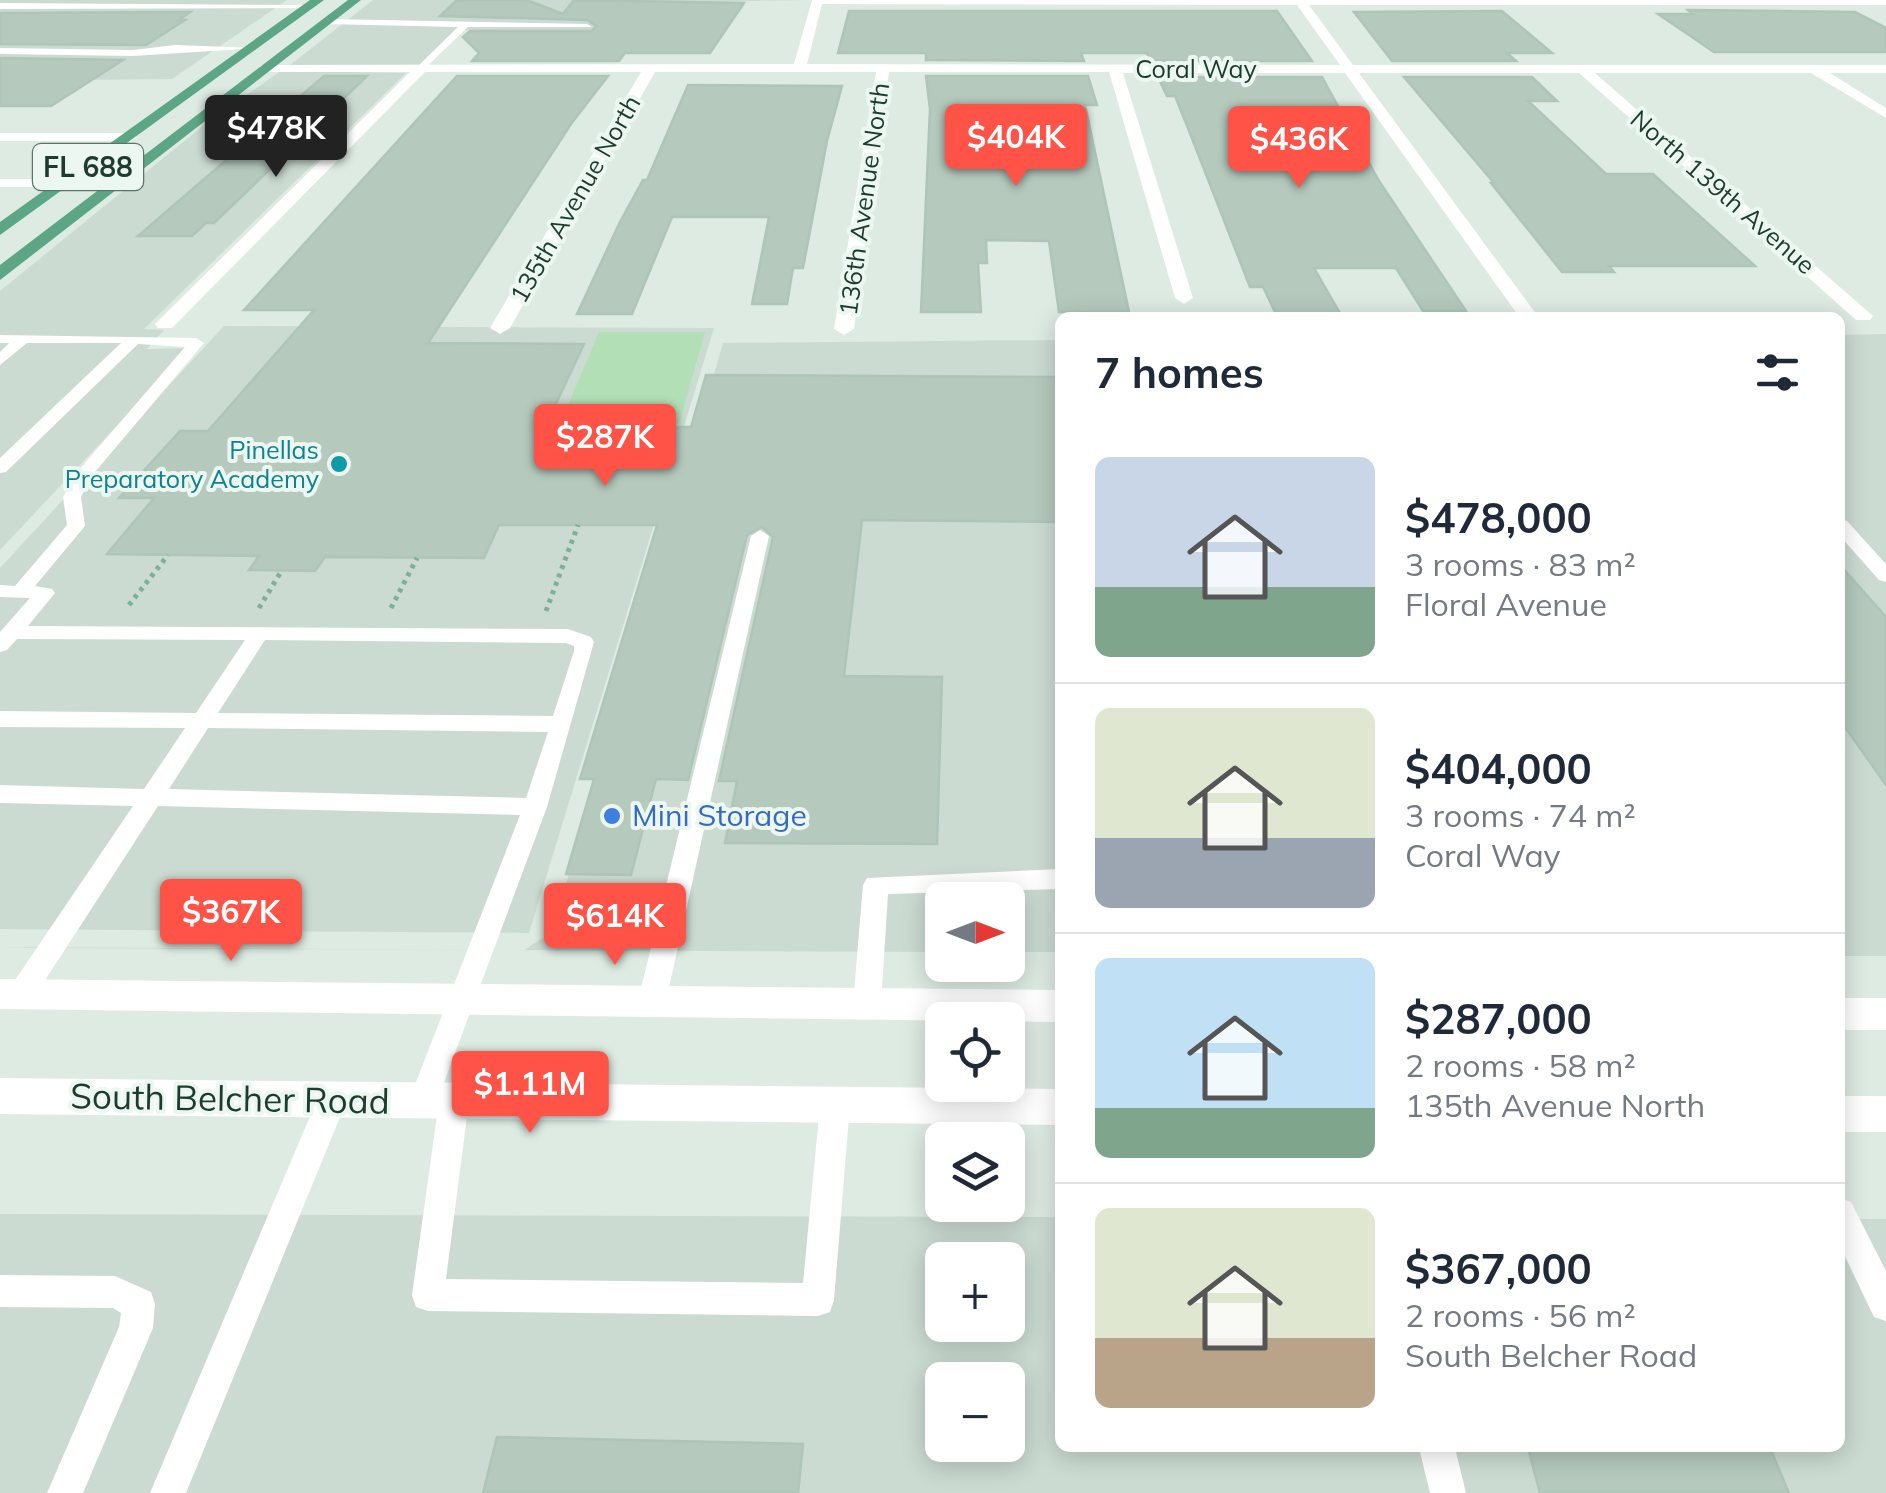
<!DOCTYPE html>
<meta charset="utf-8">
<style>
:root{--surface:#fff;--page:#f2f2f3;--text:#1f2937;--muted:#747a83;--line:#e0e1e3;--accent:#ff5347}
body{margin:0;font-family:Mulish,sans-serif;background:var(--page);color:var(--text);height:100vh;display:flex;flex-direction:column;font-size:38px;white-space:nowrap}
*{box-sizing:border-box;margin:0}
p{font-size:32px;color:var(--muted)}
.icon{flex:none;width:55px;height:55px;fill:none;stroke:currentColor;stroke-width:2;stroke-linecap:round;stroke-linejoin:round}
.map{position:relative;flex:1;overflow:hidden}
.details{position:absolute;left:1055px;top:312px;width:790px;height:1140px;display:flex;flex-direction:column;background:var(--surface);border-radius:15px;box-shadow:0 5px 25px #0003}
.details>*{flex:none}
.needle{width:65px;rotate:90deg}
.fabs{position:absolute;left:925px;top:882px;display:grid;gap:20px}
.fabs a{display:grid;place-items:center;width:100px;height:100px;border-radius:15px;background:var(--surface);box-shadow:0 5px 25px #0003;font-size:50px}
.price{position:absolute;translate:-50% -85px;padding:0 22px;border-radius:10px;background:var(--accent);color:#fff;font-size:32px;line-height:65px;filter:drop-shadow(0 2px 5px #0008)}
.price::after{content:'';position:absolute;left:50%;top:60px;width:30px;height:22px;margin-left:-15px;background:inherit;clip-path:polygon(0 0,100% 0,50% 100%)}
.price.active{background:#222;color:#fff}
ul{padding:0;list-style:none}
li{display:flex;align-items:center;gap:30px;height:250px;padding:0 40px}
li+li{border-top:2px solid var(--line)}
li span{display:grid;place-items:center;flex:none;width:280px;height:200px;border-radius:15px;color:#555}
li>.icon{margin-inline-start:auto}
span .icon{width:120px;height:120px;fill:#fffc;stroke-width:1}
li b{font-size:42px}
h2{display:flex;justify-content:space-between;align-items:center;height:120px;padding:0 40px;font-size:42px}
.map>svg:first-child{display:block}
.built{fill:#cbdbd1;fill-rule:evenodd}
.green{fill:#b3dfb7}
.building{fill:#b5c9bd;stroke:#afc5b8;stroke-width:2.5}
.lines{fill:none;stroke-linecap:round;stroke-linejoin:round}
.path{stroke:#7ab296;stroke-width:5;stroke-dasharray:4 5;stroke-linecap:butt}
.service{fill:#fff;fill-rule:evenodd}
.minor{fill:#fff;fill-rule:evenodd}
.secondary{fill:#fff;fill-rule:evenodd}
.primary{fill:#5ca686;fill-rule:evenodd}
.culture-dot{fill:#0f9aa8;stroke:#edf7f1;stroke-width:4}
.shop-dot{fill:#3f7fe0;stroke:#edf7f1;stroke-width:4}
.labels{text-anchor:middle;stroke-width:8;stroke-linejoin:round;paint-order:stroke}
.far-street-label{font-size:25px;fill:#1d3c2e;stroke:#edf7f1}
.far-culture-label{font-size:25px;fill:#0d838f;stroke:#edf7f1;text-anchor:end}
.shield{fill:#edf7f1;stroke:#5b7468;stroke-width:2.5}
.shield-label{font-size:28px;font-weight:bold;fill:#1d3c2e}
.shop-label{font-size:30px;fill:#366cbe;stroke:#edf7f1;text-anchor:start}
.near-street-label{font-size:35px;fill:#1d3c2e;stroke:#edf7f1}
</style>
<div class="map">
<svg width="1886" height="1493" viewBox="0 0 1886 1493">
<rect width="100%" height="100%" fill="#ddebe2"/>
<g class="built">
<path d="M 0,0 L 287,0 L 172,79 L 70,80 L 0,70 Z"/>
<path d="M 373,0 L 808,0 L 682,2 L 667,33 L 460,30 L 426,67 L 290,65 Z"/>
<path d="M 281,71 L 406,73 L 144,329 L 164,330 L 147,349 L 190,348 L 0,550 L 0,291 L 209,121 Z"/>
<path d="M 224,326 L 714,328 L 529,933 L 0,929 L 0,568 Z"/>
<path d="M 1886,334 L 1886,956 L 1840,956 L 1840,335 Z"/>
<path d="M 1060,340 L 1060,952 L 1008,952 L 1008,900 L 942,900 L 942,952 L 40,948 L 0,947 L 524,950 L 552,932 L 723,343 Z"/>
<path d="M 0,1214 L 1060,1217 L 1060,1448 L 1840,1448 L 1840,1219 L 1886,1219 L 1886,1493 L 0,1493 ZM 942,1260 L 1008,1260 L 1008,1325 L 942,1325 ZM 942,1380 L 1008,1380 L 1008,1445 L 942,1445 Z"/>
</g>
<path class="green" d="M 599,332 L 705,332 L 679,424 L 560,424 Z"/>
<g class="building">
<path d="M 457,0 L 527,0 L 563,14 L 574,0 L 744,3 L 710,53 L 625,53 L 619,61 L 472,61 L 479,53 L 463,37 L 470,31 L 592,31 L 596,26 L 587,20 L 440,16 Z"/>
<path d="M 1688,10 L 1855,12 L 1886,28 L 1886,52 L 1714,52 L 1658,14 L 1693,14 Z"/>
<path d="M 849,11 L 1277,11 L 1312,61 L 1150,61 L 1147,53 L 1081,53 L 1084,61 L 926,60 L 926,53 L 838,53 Z"/>
<path d="M 1502,11 L 1552,53 L 1507,53 L 1516,61 L 1392,61 L 1354,12 Z"/>
<path d="M 190,12 L 179,20 L 185,20 L 146,45 L 0,44 L 0,13 Z"/>
<path d="M 0,58 L 123,60 L 51,106 L 0,106 Z"/>
<path d="M 324,76 L 367,76 L 214,223 L 206,223 L 192,236 L 138,236 Z"/>
<path d="M 457,76 L 608,76 L 571,124 L 428,343 L 584,344 L 545,427 L 691,427 L 706,375 L 1060,377 L 1060,522 L 862,520 L 844,676 L 942,677 L 937,844 L 725,843 L 737,781 L 719,781 L 773,537 L 762,527 L 747,535 L 688,780 L 656,779 L 631,875 L 566,874 L 594,779 L 580,779 L 657,525 L 499,525 L 484,558 L 325,557 L 315,571 L 249,570 L 259,556 L 107,554 L 154,498 L 119,498 L 180,431 L 208,431 L 314,310 L 244,310 Z"/>
<path d="M 926,76 L 1088,76 L 1097,105 L 1085,105 L 1129,312 L 1059,312 L 1049,241 L 986,240 L 987,263 L 978,263 L 981,312 L 921,312 L 930,109 Z"/>
<path d="M 1158,77 L 1322,77 L 1379,181 L 1466,311 L 1423,311 L 1396,268 L 1314,268 L 1341,315 L 1277,316 L 1263,287 L 1250,287 L 1186,123 L 1175,96 L 1167,96 Z"/>
<path d="M 1404,77 L 1532,77 L 1557,101 L 1528,101 L 1606,174 L 1653,174 L 1755,266 L 1609,266 L 1614,272 L 1562,272 L 1491,183 L 1494,183 Z"/>
<path d="M 688,85 L 842,86 L 827,141 L 803,268 L 793,268 L 787,304 L 752,304 L 769,217 L 672,217 L 632,314 L 577,314 L 620,222 L 643,180 L 647,180 Z"/>
<path d="M 1840,565 L 1886,617 L 1886,785 L 1840,720 Z"/>
<path d="M 497,1437 L 803,1444 L 798,1493 L 483,1493 Z"/>
<path d="M 1528,1448 L 1770,1448 L 1789,1493 L 1540,1493 Z"/>
</g>
<g class="lines">
<g class="path">
<path d="M 129,605 L 168,555"/>
<path d="M 259,608 L 282,570"/>
<path d="M 391,608 L 417,558"/>
<path d="M 546,611 L 578,525"/>
</g>
<g class="service">
<path d="M 0,3 L 308,5 L 312,8 L 0,9 Z"/>
<path d="M 327,19 L 587,24 L 592,27 L 468,27 L 420,73 L 416,68 L 458,27 L 324,24 Z"/>
<path d="M 175,45 L 259,48 L 133,56 L 0,54 L 0,48 L 133,50 Z"/>
<path d="M 0,179 L 66,179 L 72,183 L 66,187 L 0,187 Z"/>
<path d="M 0,335 L 196,338 L 204,343 L 95,472 L 81,497 L 85,526 L 35,586 L 52,589 L 55,593 L 28,626 L 568,629 L 591,637 L 594,642 L 547,807 L 434,1109 L 424,1113 L 414,1109 L 409,1100 L 520,815 L 158,806 L 31,1002 L 21,1006 L 11,1002 L 7,994 L 11,986 L 133,806 L 0,803 L 0,785 L 144,789 L 185,728 L 0,727 L 0,711 L 196,713 L 245,640 L 17,639 L 7,650 L 0,652 L 0,632 L 30,598 L 0,597 L 0,585 L 15,586 L 67,525 L 63,497 L 79,470 L 185,347 L 138,344 L 6,472 L 0,473 L 0,458 L 121,343 L 27,343 L 0,365 L 0,352 L 9,343 L 0,343 ZM 265,640 L 566,643 L 574,646 L 574,651 L 553,716 L 218,713 ZM 208,728 L 548,732 L 526,798 L 169,789 Z"/>
<path d="M 1840,519 L 1847,521 L 1886,564 L 1886,582 L 1879,580 L 1840,536 Z"/>
<path d="M 760,530 L 769,536 L 666,1001 L 662,1009 L 652,1013 L 642,1009 L 638,1001 L 751,536 Z"/>
<path d="M 1060,869 L 1060,889 L 888,894 L 881,1004 L 877,1012 L 867,1016 L 857,1012 L 853,1004 L 863,885 L 867,878 Z"/>
<path d="M 332,1087 L 342,1091 L 347,1100 L 186,1493 L 150,1493 L 317,1100 L 322,1091 Z"/>
<path d="M 454,1088 L 464,1092 L 469,1101 L 446,1279 L 803,1283 L 820,1105 L 825,1096 L 835,1092 L 845,1096 L 850,1105 L 834,1300 L 830,1312 L 818,1316 L 428,1311 L 416,1307 L 412,1295 L 439,1101 L 444,1092 Z"/>
<path d="M 1840,1198 L 1851,1202 L 1886,1271 L 1886,1321 L 1874,1317 L 1840,1246 Z"/>
<path d="M 0,1275 L 115,1276 L 151,1292 L 155,1304 L 153,1328 L 83,1493 L 47,1493 L 119,1327 L 121,1313 L 113,1308 L 0,1307 Z"/>
<path d="M 1419,1448 L 1455,1448 L 1466,1493 L 1430,1493 Z"/>
</g>
<g class="minor">
<path d="M 812,0 L 1886,0 L 1886,5 L 1309,5 L 1353,65 L 1886,65 L 1886,73 L 1830,73 L 1886,108 L 1886,118 L 1811,73 L 1595,73 L 1873,316 L 1870,320 L 1856,320 L 1579,73 L 1359,73 L 1539,318 L 1520,318 L 1345,73 L 1123,73 L 1193,298 L 1184,304 L 1175,298 L 1109,72 L 889,72 L 854,329 L 844,335 L 834,329 L 876,72 L 655,72 L 510,328 L 500,334 L 490,328 L 641,72 L 425,72 L 172,328 L 158,328 L 155,324 L 410,72 L 266,72 L 259,68 L 261,65 L 794,64 ZM 822,4 L 1297,5 L 1340,65 L 807,64 Z"/>
<path d="M 0,133 L 130,133 L 137,137 L 130,141 L 0,141 Z"/>
</g>
<g class="secondary">
<path d="M 0,979 L 1060,990 L 1060,1022 L 0,1009 Z"/>
<rect x="1840" y="998" width="46" height="32"/>
<path d="M 0,1078 L 1060,1089 L 1060,1125 L 0,1114 Z"/>
<rect x="1840" y="1096" width="46" height="36"/>
</g>
<g class="primary">
<path d="M 310,0 L 324,0 L 0,235 L 0,222 Z"/>
<path d="M 348,0 L 361,0 L 0,280 L 0,265 Z"/>
</g>
</g>
<circle class="culture-dot" cx="339" cy="464" r="10"/>
<circle class="shop-dot" cx="612" cy="816" r="10"/>
<g class="labels">
<g class="far-street-label">
<text x="1196" y="78">Coral Way</text>
<text transform="translate(1723 192) rotate(41)" y="9">North 139th Avenue</text>
<text transform="translate(575 199) rotate(-60)" y="9">135th Avenue North</text>
<text transform="translate(864 199) rotate(-82)" y="9">136th Avenue North</text>
</g>
<g class="far-culture-label">
<text x="319" y="459">Pinellas<tspan x="319" dy="29">Preparatory Academy</tspan></text>
</g>
<rect class="shield" x="33" y="144" width="110" height="46" rx="8"/>
<g class="shield-label">
<text x="88" y="177">FL 688</text>
</g>
<g class="shop-label">
<text x="632" y="826">Mini Storage</text>
</g>
<g class="near-street-label">
<text transform="translate(230 1099) rotate(1)" y="12">South Belcher Road</text>
</g>
</g>
</svg>
<div class="fabs">
<a><svg class="needle" viewBox="-14 -14 28 28"><path d="M0-13l5 13h-10z" fill="#e53935"/><path d="M0 13l5-13h-10z" fill="#747a83"/></svg></a>
<a><svg class="icon" aria-label="locate" viewBox="0 0 24 24"><circle cx="12" cy="12" r="6"/><path d="M12 2v4M12 18v4M2 12h4M18 12h4"/></svg></a>
<a><svg class="icon" aria-label="layers" viewBox="0 0 24 24"><path d="M12 4l9 5-9 5-9-5zM3 14l9 5 9-5"/></svg></a>
<a>+</a>
<a>−</a>
</div>
<b class="price active" style="left:276px;top:180px">$478K</b>
<b class="price" style="left:1016px;top:189px">$404K</b>
<b class="price" style="left:1299px;top:191px">$436K</b>
<b class="price" style="left:605px;top:489px">$287K</b>
<b class="price" style="left:231px;top:964px">$367K</b>
<b class="price" style="left:615px;top:968px">$614K</b>
<b class="price" style="left:530px;top:1136px">$1.11M</b>
<section class="details">
<h2>7 homes<svg class="icon" aria-label="filters" viewBox="0 0 24 24"><path d="M4 7h16M4 17h16"/><circle cx="9" cy="7" r="2"/><circle cx="15" cy="17" r="2"/></svg></h2>
<ul>
<li><span style="background:linear-gradient(#c9d6e8 65%,#7fa58c 0)"><svg class="icon" aria-label="home" viewBox="0 0 24 24"><path d="M3 11l9-7 9 7M6 9v11h12V9"/></svg></span><div><b>$478,000</b><p>3 rooms · 83 m²</p><p>Floral Avenue</p></div></li>
<li><span style="background:linear-gradient(#dfe7d0 65%,#9aa5b1 0)"><svg class="icon" aria-label="home" viewBox="0 0 24 24"><path d="M3 11l9-7 9 7M6 9v11h12V9"/></svg></span><div><b>$404,000</b><p>3 rooms · 74 m²</p><p>Coral Way</p></div></li>
<li><span style="background:linear-gradient(#bfe0f5 75%,#7fa58c 0)"><svg class="icon" aria-label="home" viewBox="0 0 24 24"><path d="M3 11l9-7 9 7M6 9v11h12V9"/></svg></span><div><b>$287,000</b><p>2 rooms · 58 m²</p><p>135th Avenue North</p></div></li>
<li><span style="background:linear-gradient(#dfe7d0 65%,#b9a48a 0)"><svg class="icon" aria-label="home" viewBox="0 0 24 24"><path d="M3 11l9-7 9 7M6 9v11h12V9"/></svg></span><div><b>$367,000</b><p>2 rooms · 56 m²</p><p>South Belcher Road</p></div></li>
</ul>
</section>
</div>
